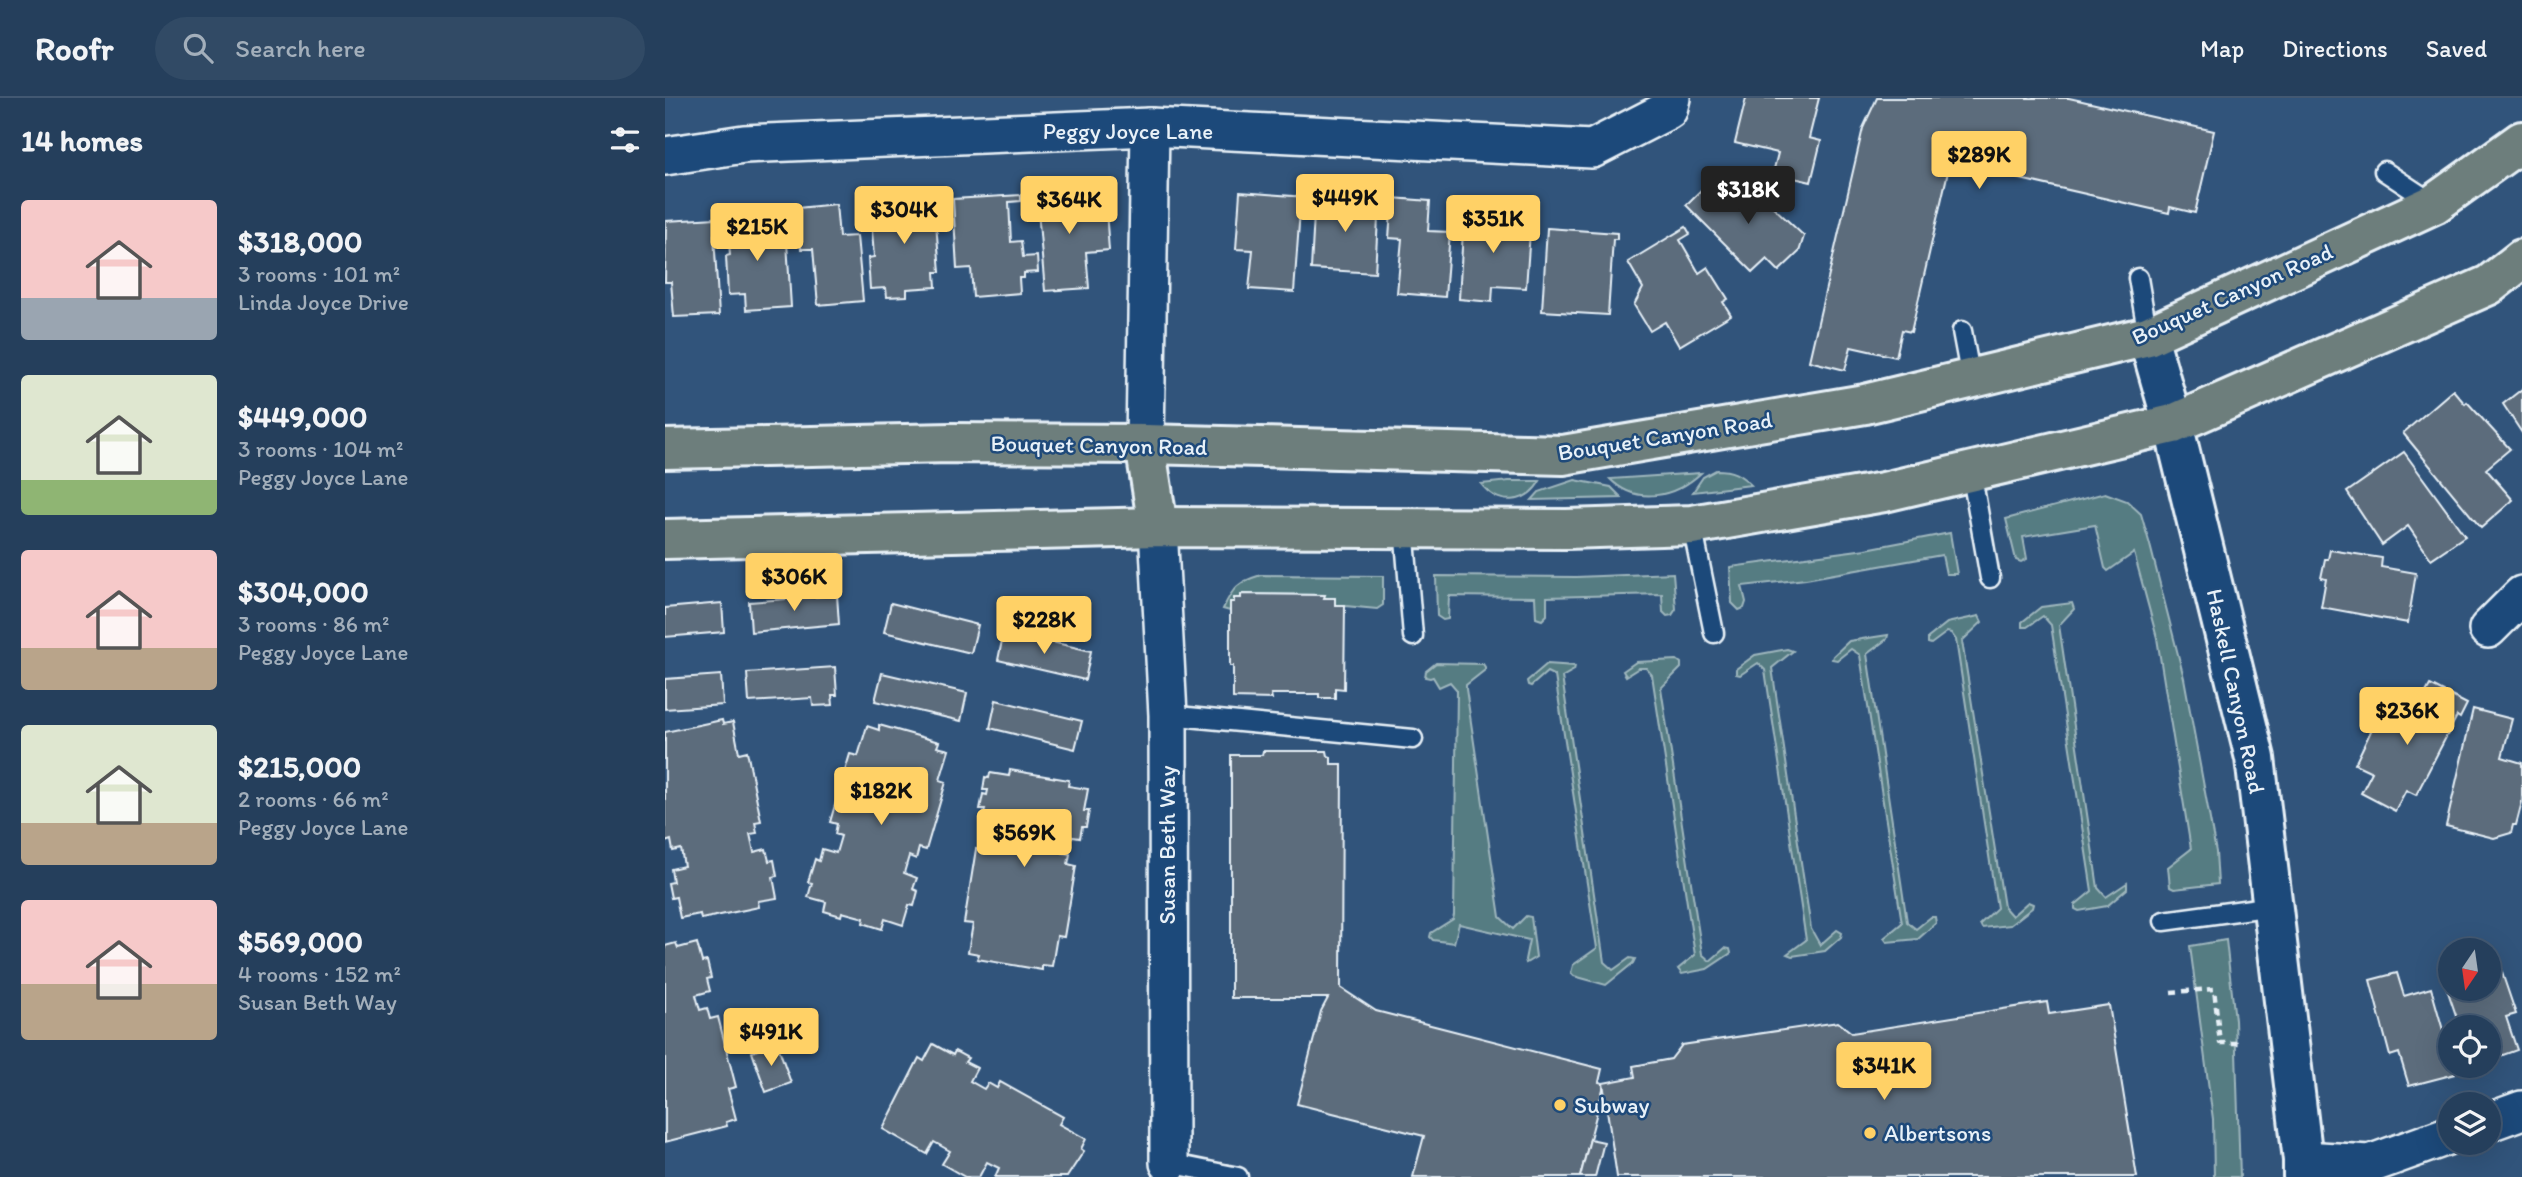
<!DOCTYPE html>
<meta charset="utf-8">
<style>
:root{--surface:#253f5c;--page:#314a65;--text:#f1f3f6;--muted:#a3afbb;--line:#425872;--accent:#ffd166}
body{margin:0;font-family:Itim,sans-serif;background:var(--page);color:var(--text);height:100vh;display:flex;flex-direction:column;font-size:26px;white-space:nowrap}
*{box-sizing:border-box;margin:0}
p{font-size:23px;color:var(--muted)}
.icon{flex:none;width:38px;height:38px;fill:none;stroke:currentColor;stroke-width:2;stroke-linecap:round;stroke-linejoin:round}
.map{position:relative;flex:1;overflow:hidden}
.details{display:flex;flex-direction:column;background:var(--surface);width:665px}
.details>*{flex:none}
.needle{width:46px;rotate:193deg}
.buttons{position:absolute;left:1773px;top:840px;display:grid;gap:14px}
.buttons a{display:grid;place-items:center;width:63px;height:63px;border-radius:50%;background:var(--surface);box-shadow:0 7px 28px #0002,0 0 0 2px var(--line);font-size:35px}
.price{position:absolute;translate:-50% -60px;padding:0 16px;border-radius:7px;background:var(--accent);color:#111;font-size:23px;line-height:46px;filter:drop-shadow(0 2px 4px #0008)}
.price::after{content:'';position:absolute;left:50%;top:42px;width:21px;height:16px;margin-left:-10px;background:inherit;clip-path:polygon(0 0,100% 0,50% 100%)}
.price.selected{background:#222;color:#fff}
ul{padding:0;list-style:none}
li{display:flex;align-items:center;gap:21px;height:175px;padding:0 21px}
li span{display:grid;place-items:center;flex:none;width:196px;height:140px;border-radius:7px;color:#555}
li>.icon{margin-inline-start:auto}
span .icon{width:84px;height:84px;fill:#fffc;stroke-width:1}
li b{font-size:30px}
h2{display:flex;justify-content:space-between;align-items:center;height:84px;padding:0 21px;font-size:30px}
header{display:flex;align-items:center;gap:42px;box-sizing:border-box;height:98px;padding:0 35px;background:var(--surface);border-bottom:2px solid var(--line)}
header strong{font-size:33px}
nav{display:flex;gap:38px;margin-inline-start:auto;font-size:24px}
.search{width:490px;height:63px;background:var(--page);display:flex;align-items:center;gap:18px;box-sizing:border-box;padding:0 24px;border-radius:38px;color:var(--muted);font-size:26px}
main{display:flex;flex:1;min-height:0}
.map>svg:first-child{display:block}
.green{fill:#557c82;stroke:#9eb6bd;stroke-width:2}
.building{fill:#5c6c7c;stroke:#e8f1f8;stroke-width:2}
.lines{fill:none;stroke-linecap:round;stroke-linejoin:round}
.service-casing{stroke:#e8f1f8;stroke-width:23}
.minor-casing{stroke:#e8f1f8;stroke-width:42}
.secondary-casing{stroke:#e8f1f8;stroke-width:44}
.primary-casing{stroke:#e8f1f8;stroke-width:44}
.path{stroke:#e8f1f8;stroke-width:4.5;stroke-dasharray:7 5;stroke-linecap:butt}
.service{stroke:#1f4a7a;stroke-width:18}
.minor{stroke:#1f4a7a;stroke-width:37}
.secondary{stroke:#1f4a7a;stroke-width:38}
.primary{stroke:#6d7e7c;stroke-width:38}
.poi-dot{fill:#ffd166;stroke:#1f4a7a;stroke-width:2.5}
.labels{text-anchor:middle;stroke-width:5;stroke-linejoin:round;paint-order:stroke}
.street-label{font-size:23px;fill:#e8f1f8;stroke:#1f4a7a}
.poi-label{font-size:23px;fill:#e8f1f8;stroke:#1f4a7a;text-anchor:start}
</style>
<header>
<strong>Roofr</strong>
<div class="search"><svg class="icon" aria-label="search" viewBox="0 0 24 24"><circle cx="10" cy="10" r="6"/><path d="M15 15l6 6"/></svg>Search here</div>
<nav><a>Map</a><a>Directions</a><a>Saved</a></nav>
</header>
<main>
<section class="details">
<h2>14 homes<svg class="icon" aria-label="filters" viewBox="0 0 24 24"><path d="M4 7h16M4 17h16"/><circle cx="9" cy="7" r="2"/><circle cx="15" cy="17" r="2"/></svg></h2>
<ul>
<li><span style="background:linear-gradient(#f6c9c9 70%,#9aa5b1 0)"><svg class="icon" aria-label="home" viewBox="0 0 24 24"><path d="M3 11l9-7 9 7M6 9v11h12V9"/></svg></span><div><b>$318,000</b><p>3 rooms · 101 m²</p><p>Linda Joyce Drive</p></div></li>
<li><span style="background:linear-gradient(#dfe7d0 75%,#8fb573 0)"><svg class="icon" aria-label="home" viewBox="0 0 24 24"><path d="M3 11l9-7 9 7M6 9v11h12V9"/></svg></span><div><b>$449,000</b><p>3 rooms · 104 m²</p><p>Peggy Joyce Lane</p></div></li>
<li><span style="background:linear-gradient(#f6c9c9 70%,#b9a48a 0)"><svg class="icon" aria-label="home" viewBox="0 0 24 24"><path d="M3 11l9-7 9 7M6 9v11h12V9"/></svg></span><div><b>$304,000</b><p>3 rooms · 86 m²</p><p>Peggy Joyce Lane</p></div></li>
<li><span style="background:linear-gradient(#dfe7d0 70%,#b9a48a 0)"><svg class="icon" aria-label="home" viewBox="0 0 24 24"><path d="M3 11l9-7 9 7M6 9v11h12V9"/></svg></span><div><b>$215,000</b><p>2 rooms · 66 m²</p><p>Peggy Joyce Lane</p></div></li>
<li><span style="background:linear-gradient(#f6c9c9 60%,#b9a48a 0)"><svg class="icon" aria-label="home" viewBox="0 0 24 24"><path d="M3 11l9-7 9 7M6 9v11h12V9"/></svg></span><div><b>$569,000</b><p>4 rooms · 152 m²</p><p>Susan Beth Way</p></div></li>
</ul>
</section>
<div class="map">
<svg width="1857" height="1079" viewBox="0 0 1857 1079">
<rect width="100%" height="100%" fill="#31547b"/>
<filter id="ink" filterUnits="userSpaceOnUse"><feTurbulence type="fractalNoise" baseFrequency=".0143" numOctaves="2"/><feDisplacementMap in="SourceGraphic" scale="14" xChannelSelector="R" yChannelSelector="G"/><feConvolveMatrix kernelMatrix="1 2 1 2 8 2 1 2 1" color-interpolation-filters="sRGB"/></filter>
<g filter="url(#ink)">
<g class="green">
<path d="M 1051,372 C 1067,372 1075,376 1086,387 L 1028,394 L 1038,379 Z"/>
<path d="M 1036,375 C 1010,399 972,408 945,381 Z"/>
<path d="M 910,382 L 946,389 L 957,400 L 867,402 L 874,394 Z"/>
<path d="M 844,383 L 875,383 C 861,407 833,408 816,386 Z"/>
<path d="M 1440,395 L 1462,403 L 1476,416 L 1485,447 L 1519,580 L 1551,754 L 1553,786 L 1509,791 L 1505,789 L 1503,769 L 1526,751 L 1492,540 L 1469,455 L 1443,473 L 1440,470 L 1430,427 L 1358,439 L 1362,461 L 1356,464 L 1351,462 L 1341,421 Z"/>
<path d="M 1285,435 L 1292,476 L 1281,476 L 1277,457 L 1141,481 L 1077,488 L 1081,504 L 1079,510 L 1074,512 L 1067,505 L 1065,469 L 1201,451 Z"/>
<path d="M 1008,475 L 1011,511 L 1007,517 L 1002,518 L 998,514 L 997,496 L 882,499 L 882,517 L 877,522 L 871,520 L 870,499 L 784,498 L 783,521 L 778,522 L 772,518 L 771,478 L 911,479 Z"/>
<path d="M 596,477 L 718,478 L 718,507 L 712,511 L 670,507 L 670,501 L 659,500 L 659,497 L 577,496 L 576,500 L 569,504 L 565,513 L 558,511 C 568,489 573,484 596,477 Z"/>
<path d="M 1407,505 L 1409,511 L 1394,527 L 1433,790 L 1441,799 L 1462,785 L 1462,791 L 1442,808 L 1414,813 L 1410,811 L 1410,807 L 1427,793 L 1386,527 L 1378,518 L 1362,529 L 1357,529 L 1357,524 L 1376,509 Z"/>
<path d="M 1314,518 L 1317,524 L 1297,543 L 1339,809 L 1347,818 L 1363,804 L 1368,806 L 1367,810 L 1345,827 L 1317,830 L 1315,826 L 1332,810 L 1291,542 L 1286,535 L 1282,534 L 1266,546 L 1263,545 L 1263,540 L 1282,525 Z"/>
<path d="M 1223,537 L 1222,541 L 1202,556 L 1242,824 L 1251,831 L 1266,819 L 1270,819 L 1271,825 L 1253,841 L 1222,844 L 1219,840 L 1237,825 L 1195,557 L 1186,551 L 1172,562 L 1167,561 L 1168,558 L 1184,543 Z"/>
<path d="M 1122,551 L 1128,553 L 1107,570 L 1146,831 L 1155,847 L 1172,832 L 1177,835 L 1176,839 L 1160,853 L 1127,858 L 1122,856 L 1141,842 L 1100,572 L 1093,565 L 1075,577 L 1071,576 L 1071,571 L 1090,557 Z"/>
<path d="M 1012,562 L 1016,565 L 1016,570 L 996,590 L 1037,856 L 1045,863 L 1060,850 L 1065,851 L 1066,855 L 1042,871 L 1017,876 L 1013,871 L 1030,857 L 987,577 L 981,570 L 974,570 L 961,578 L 958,573 L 971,564 Z"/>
<path d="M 771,565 L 818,566 L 820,569 L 820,572 L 801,587 L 801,591 L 835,819 L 848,831 L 861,818 L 866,819 L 871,859 L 861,865 L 860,862 L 864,842 L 794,826 L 789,845 L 768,842 L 765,839 L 766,835 L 788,821 L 789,817 L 792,592 L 785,584 L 774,589 L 768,579 L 765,580 L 760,579 L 761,573 Z"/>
<path d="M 882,566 L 910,568 L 909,572 L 897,579 L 939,864 L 948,872 L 965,860 L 970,861 L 968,865 L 941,887 L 909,878 L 906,875 L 908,867 L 932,850 L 890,578 L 882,574 L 866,588 L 863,587 L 862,583 Z"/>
<path d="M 1561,842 L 1570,922 L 1575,1079 L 1549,1079 L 1548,1021 L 1525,848 Z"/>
</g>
<g class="building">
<path d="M 1081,0 L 1154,0 L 1144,40 L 1156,43 L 1146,84 L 1108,75 L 1113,55 L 1070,45 Z"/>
<path d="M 1212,0 L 1404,0 L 1549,33 L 1530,115 L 1505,109 L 1504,115 L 1285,65 L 1246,234 L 1237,232 L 1231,259 L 1186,249 L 1180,272 L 1144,263 L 1198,30 Z"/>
<path d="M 1048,80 L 1071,103 L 1086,88 L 1139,138 L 1134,154 L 1114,173 L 1102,161 L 1088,174 L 1021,107 Z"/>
<path d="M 418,90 L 420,102 L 440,100 L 444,152 L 421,154 L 424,190 L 380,193 L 373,113 L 368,113 L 366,94 Z"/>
<path d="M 575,94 L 641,99 L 639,112 L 635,112 L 629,194 L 584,191 L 588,152 L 571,151 Z"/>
<path d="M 356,97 L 356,103 L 344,104 L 346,144 L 356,143 L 358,159 L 372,158 L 373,174 L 359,175 L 359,180 L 354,180 L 355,195 L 308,199 L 306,170 L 292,171 L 288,101 Z"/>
<path d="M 650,98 L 714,102 L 710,175 L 646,171 Z"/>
<path d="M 269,100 L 275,174 L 270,174 L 271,189 L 242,191 L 242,198 L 222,199 L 221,190 L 205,191 L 203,160 L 209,159 L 205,105 Z"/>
<path d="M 727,100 L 765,103 L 763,133 L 785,134 L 780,199 L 732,195 L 737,141 L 724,140 Z"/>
<path d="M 171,106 L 174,139 L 192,138 L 198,203 L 153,207 L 148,151 L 136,151 L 133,110 Z"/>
<path d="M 99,113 L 101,140 L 119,140 L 119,146 L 122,144 L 126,209 L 81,212 L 80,196 L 63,197 L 61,158 L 65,157 L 62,115 Z"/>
<path d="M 799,116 L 866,119 L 861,190 L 828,188 L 827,204 L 794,201 Z"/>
<path d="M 51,120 L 53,137 L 49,137 L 54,217 L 9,219 L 6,184 L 0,184 L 1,123 Z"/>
<path d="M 1021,129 L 1025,136 L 1015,142 L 1034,175 L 1043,169 L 1063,201 L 1058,204 L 1066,217 L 1014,248 L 1000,224 L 985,233 L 969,207 L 978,190 L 963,164 Z"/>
<path d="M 882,130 L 952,135 L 952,141 L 948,141 L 943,217 L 877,213 Z"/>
<path d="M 1857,291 L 1857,335 L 1838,306 Z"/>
<path d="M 1788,292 L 1800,306 L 1802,304 L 1845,351 L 1821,371 L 1848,402 L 1816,430 L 1738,335 Z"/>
<path d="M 1739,354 L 1800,438 L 1766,461 L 1743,428 L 1717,447 L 1682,394 Z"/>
<path d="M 1665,452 L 1717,460 L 1716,469 L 1751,475 L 1743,525 L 1656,509 L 1661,481 L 1656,480 L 1660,461 L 1663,461 Z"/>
<path d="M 576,496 L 660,497 L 659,500 L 670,500 L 670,507 L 680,507 L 679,591 L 670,590 L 670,600 L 654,600 L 654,596 L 606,596 L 607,601 L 568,600 L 568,568 L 565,568 L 565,504 L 569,504 L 569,500 L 576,500 Z"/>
<path d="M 172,497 L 174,526 L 86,534 L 84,504 Z"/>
<path d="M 57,505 L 59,534 L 0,539 L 0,510 Z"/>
<path d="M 226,505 L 313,527 L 306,555 L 219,534 Z"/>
<path d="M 339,533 L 426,553 L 420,582 L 333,562 Z"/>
<path d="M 170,569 L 172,597 L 167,597 L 168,607 L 148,608 L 147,600 L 84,604 L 82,575 Z"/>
<path d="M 217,575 L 302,595 L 296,623 L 210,603 Z"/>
<path d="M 56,577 L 58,607 L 0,611 L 0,581 Z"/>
<path d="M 1765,587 L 1802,606 L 1795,620 L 1792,618 L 1751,697 L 1741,692 L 1730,713 L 1696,695 L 1707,674 L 1690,666 L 1717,610 L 1733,619 L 1736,614 L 1747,620 Z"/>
<path d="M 331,602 L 417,623 L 410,651 L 325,630 Z"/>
<path d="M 1808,611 L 1847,621 L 1837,659 L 1857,665 L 1857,704 L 1851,727 L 1848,727 L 1846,735 L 1829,740 L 1781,728 Z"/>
<path d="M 57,622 L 58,626 L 68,624 L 74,655 L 82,653 L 96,723 L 90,724 L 92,735 L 85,736 L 89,754 L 101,751 L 104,763 L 109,762 L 112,778 L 108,779 L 112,800 L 93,803 L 94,809 L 36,821 L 35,816 L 15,820 L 11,799 L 6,800 L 3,785 L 8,784 L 6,771 L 19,768 L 16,751 L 8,753 L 6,742 L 0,744 L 0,634 Z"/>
<path d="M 214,627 L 274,644 L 272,649 L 284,652 L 275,682 L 281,684 L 261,752 L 254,750 L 251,761 L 244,758 L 239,775 L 252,780 L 248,791 L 253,793 L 249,808 L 244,807 L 238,827 L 220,821 L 217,831 L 198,825 L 199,820 L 177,814 L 176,818 L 159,813 L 161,804 L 143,799 L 147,785 L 143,784 L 150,761 L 154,763 L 157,751 L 171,755 L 176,738 L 170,736 L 172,726 L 165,724 L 185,656 L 193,658 L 202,628 L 214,632 Z"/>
<path d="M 598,653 L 662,653 L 663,658 L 666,659 L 666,666 L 677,666 L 676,890 L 711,913 L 937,971 L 934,984 L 938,985 L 938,991 L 915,1079 L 748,1079 L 759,1038 L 632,1006 L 656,913 L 663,900 L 566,900 L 566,657 L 597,657 Z"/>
<path d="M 345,672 L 404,682 L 403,688 L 423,691 L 419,713 L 424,713 L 421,729 L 417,729 L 415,740 L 401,738 L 398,755 L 405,756 L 403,766 L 411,768 L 399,839 L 392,838 L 387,868 L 377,867 L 377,872 L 312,861 L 314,856 L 303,854 L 308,826 L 299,825 L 311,751 L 319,753 L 321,742 L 329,743 L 332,727 L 317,724 L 320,711 L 315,711 L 318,696 L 322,697 L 323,692 L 318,692 L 320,679 L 324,680 L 325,675 L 344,678 Z"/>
<path d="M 11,845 L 13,850 L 32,845 L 37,864 L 42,863 L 46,880 L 42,881 L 45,893 L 31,897 L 35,912 L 42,910 L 45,921 L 53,919 L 71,989 L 63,991 L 71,1021 L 61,1024 L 62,1028 L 0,1044 L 0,848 Z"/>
<path d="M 1834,866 L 1851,916 L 1841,919 L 1852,952 L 1824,962 L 1824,929 L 1795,929 L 1780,885 L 1785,883 L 1785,891 L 1824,891 L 1824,870 Z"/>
<path d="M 1732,875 L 1739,898 L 1766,890 L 1785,957 L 1785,968 L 1788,968 L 1790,976 L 1744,988 L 1734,955 L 1725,958 L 1705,882 Z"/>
<path d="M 1382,904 L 1384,916 L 1444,907 L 1472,1079 L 952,1079 L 938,985 L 970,979 L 968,968 L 1006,961 L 1017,947 L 1173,924 L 1187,935 Z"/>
<path d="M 102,911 L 112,939 L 82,951 L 72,921 Z"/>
<path d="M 112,945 L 126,985 L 101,994 L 87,954 Z"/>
<path d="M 268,946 L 288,957 L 290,953 L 303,960 L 300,964 L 312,970 L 305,983 L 319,991 L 323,985 L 332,990 L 335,984 L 398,1019 L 394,1026 L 421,1041 L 416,1051 L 419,1053 L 402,1079 L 330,1079 L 334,1070 L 322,1064 L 314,1079 L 300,1079 L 277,1066 L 285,1053 L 269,1044 L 262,1056 L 218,1031 L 254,960 L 259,963 Z"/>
<path d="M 925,1041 L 939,1044 L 930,1079 L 915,1079 Z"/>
</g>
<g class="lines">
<g class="service-casing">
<g id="service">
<path d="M 1719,73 L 1769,106"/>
<path d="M 1473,180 L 1483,238"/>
<path d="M 1297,233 L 1306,281"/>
<path d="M 1306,373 L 1325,480"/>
<path d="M 1027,427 L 1049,535"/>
<path d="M 739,429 L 748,538"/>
<path d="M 503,617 L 748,641"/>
<path d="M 1499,823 L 1608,808"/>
<path d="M 504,1065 L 573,1079"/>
</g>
</g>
<g class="minor-casing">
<g id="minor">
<path d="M 0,58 L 79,46 L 485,29 L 927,51 L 1003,12 L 1006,0"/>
<path d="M 480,346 L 485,29"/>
<path d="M 493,429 L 503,617 L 504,1065"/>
<path d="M 1823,531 L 1857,497"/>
<path d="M 1824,1024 L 1857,1012"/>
<path d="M 1638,1062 L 1705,1066 L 1785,1037"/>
</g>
</g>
<g class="secondary-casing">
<path id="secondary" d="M 1483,238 L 1508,326 L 1590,660 L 1638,1062 L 1638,1079"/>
</g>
<g class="primary-casing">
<g id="primary">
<path d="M 480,346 L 493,429"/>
<path d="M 0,351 L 286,345 L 480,346 L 898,357 L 1200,306 L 1483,238 L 1769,106 L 1857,43"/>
<path d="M 0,441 L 493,429 L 902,431 L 1027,427 L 1219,394 L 1508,326 L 1824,187 L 1857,161"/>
</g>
</g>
<path class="path" d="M 1506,894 L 1549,891 L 1555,945 L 1576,945"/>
<use href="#service" class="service"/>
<use href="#minor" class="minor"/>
<use href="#secondary" class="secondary"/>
<use href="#primary" class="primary"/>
</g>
</g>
<g class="poi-dot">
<circle cx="895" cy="1007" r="7"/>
<circle cx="1205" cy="1035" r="7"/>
</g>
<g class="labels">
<g class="street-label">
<text x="463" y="41">Peggy Joyce Lane</text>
<text transform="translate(1567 196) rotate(-24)" y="8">Bouquet Canyon Road</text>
<text transform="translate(1000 338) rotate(-9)" y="8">Bouquet Canyon Road</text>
<text transform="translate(434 347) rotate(1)" y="8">Bouquet Canyon Road</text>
<text transform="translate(1571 593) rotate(78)" y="8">Haskell Canyon Road</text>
<text transform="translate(502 747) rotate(-90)" y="8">Susan Beth Way</text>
</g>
<g class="poi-label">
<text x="909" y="1015">Subway</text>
<text x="1219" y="1043">Albertsons</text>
</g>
</g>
</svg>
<div class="buttons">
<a><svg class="needle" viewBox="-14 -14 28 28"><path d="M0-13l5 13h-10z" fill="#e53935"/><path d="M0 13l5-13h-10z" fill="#a3afbb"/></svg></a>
<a><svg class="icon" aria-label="locate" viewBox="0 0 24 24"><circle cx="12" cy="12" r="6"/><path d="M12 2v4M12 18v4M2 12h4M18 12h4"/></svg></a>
<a><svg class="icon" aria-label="layers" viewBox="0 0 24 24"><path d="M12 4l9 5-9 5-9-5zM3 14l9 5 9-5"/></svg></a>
</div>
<b class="price" style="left:1314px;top:93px">$289K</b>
<b class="price selected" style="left:1083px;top:128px">$318K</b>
<b class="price" style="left:680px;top:136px">$449K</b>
<b class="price" style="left:404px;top:138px">$364K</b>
<b class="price" style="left:239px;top:148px">$304K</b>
<b class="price" style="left:828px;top:157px">$351K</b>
<b class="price" style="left:92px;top:165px">$215K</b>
<b class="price" style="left:129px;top:515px">$306K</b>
<b class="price" style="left:379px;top:558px">$228K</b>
<b class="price" style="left:1742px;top:649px">$236K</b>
<b class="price" style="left:216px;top:729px">$182K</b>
<b class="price" style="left:359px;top:771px">$569K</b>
<b class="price" style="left:106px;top:970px">$491K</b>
<b class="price" style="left:1219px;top:1004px">$341K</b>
</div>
</main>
